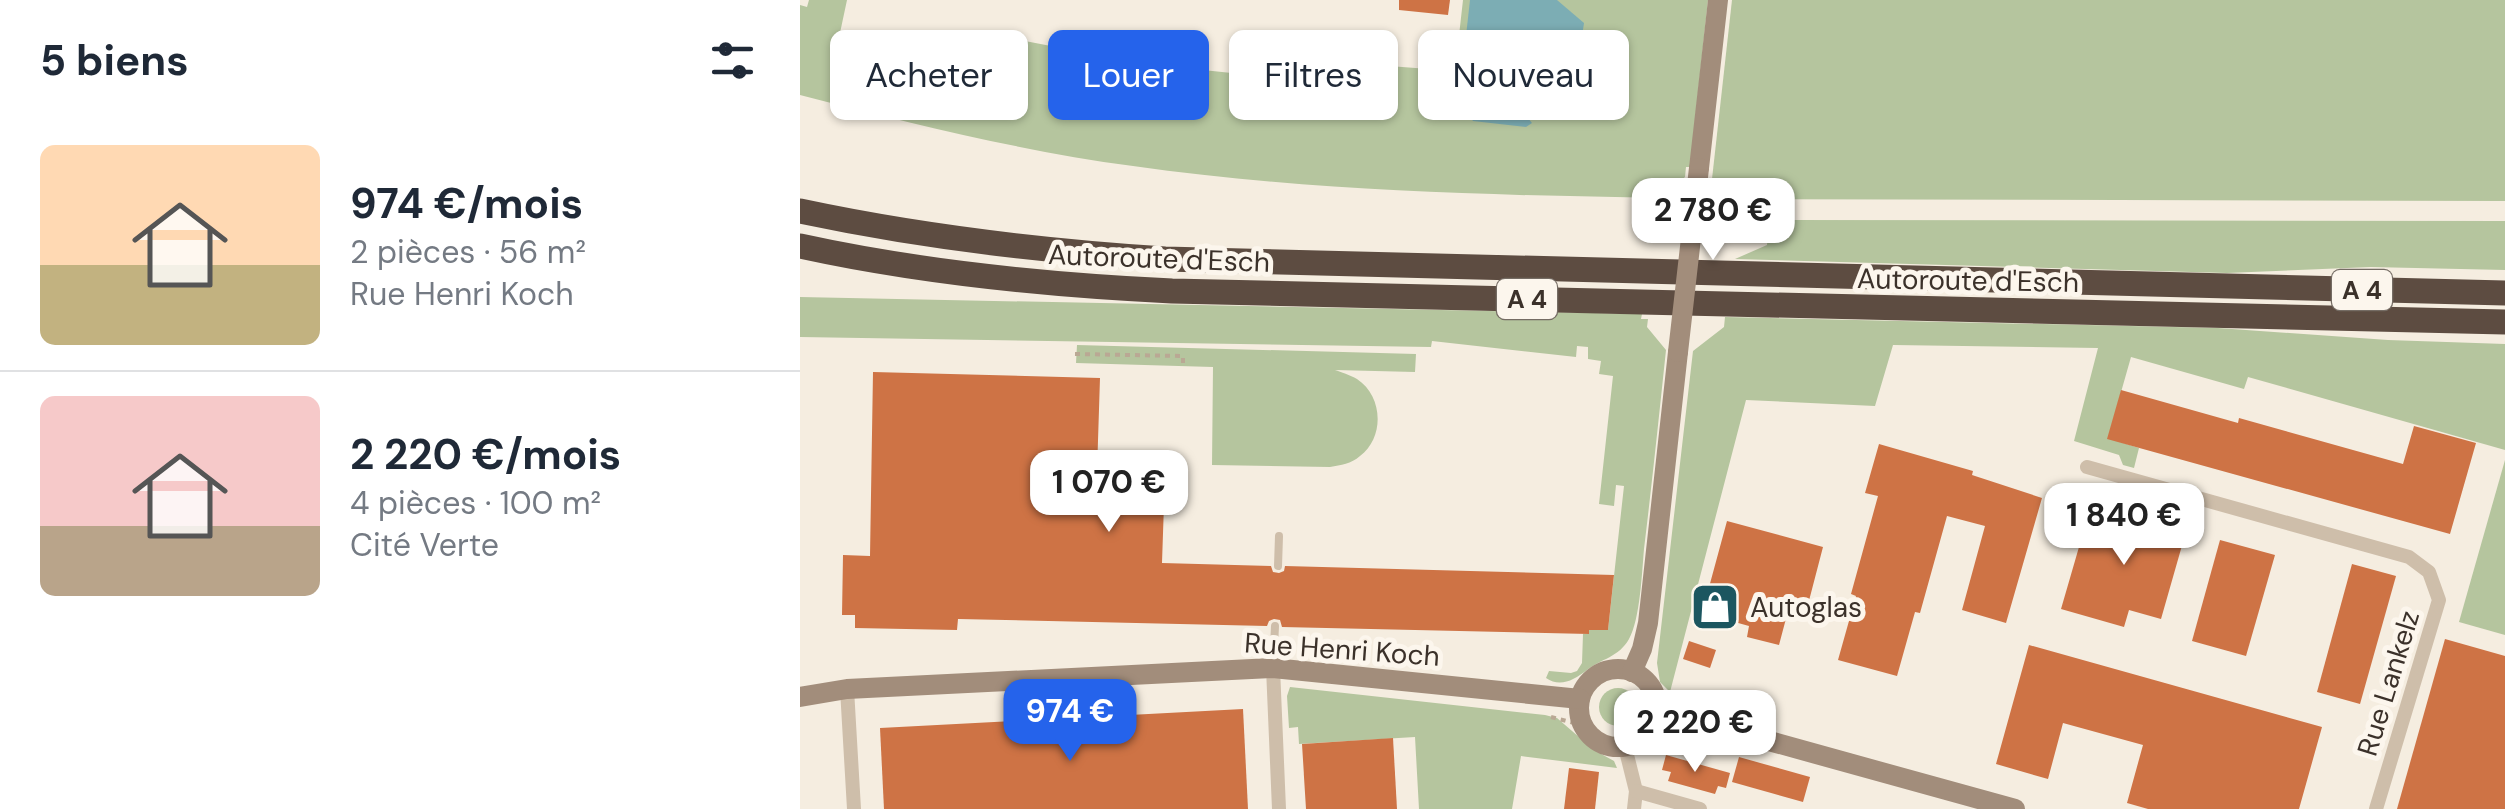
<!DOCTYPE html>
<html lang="fr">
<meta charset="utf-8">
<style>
:root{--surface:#fff;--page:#f2f2f3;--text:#1f2937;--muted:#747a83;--line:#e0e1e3;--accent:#2563eb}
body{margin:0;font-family:"DM Sans",sans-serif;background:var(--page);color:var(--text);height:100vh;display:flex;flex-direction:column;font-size:38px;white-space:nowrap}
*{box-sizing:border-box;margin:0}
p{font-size:32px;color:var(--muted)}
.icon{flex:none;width:55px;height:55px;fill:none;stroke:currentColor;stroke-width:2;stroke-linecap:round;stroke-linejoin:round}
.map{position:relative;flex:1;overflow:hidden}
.side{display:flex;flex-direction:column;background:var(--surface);width:800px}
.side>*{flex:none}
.top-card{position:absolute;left:30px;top:30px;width:950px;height:90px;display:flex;gap:20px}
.price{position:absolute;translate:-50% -85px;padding:0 22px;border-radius:20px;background:#fff;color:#222;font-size:32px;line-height:65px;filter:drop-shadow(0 2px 5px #0008)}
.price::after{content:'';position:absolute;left:50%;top:60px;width:30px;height:22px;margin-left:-15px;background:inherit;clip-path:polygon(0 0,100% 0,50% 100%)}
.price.on{background:var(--accent);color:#fff}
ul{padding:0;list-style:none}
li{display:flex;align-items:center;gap:30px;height:250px;padding:0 40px}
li+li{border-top:2px solid var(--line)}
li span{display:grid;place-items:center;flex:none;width:280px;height:200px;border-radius:15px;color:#555}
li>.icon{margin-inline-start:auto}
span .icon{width:120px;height:120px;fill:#fffc;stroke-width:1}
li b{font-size:42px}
h2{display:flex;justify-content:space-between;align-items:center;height:120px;padding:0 40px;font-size:42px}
.chip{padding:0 35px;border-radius:15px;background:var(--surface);box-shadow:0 2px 8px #0004;font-size:35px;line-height:90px}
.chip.on{background:var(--accent);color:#fff}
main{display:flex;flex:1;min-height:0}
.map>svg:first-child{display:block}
.green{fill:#b5c59e}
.water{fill:#7cadb4}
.building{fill:#ce7345}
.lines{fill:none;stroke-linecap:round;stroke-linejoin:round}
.path{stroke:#baa894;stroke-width:4;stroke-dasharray:5 5;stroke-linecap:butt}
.lane{stroke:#cebeaa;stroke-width:8}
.street{stroke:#cebeaa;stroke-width:14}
.secondary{stroke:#a28d7b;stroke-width:20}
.highway{stroke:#5d4c41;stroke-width:25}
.secondary-bridge{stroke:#a28d7b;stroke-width:20}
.labels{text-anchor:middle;stroke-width:10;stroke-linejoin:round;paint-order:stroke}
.shield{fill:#fcf6ed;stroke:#756c64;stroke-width:2.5}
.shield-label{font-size:25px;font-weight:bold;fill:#3b312a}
.street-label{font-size:28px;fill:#3b312a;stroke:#fcf6ed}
.poi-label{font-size:28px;fill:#3b312a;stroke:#fcf6ed;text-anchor:start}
</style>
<main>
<section class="side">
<h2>5 biens<svg class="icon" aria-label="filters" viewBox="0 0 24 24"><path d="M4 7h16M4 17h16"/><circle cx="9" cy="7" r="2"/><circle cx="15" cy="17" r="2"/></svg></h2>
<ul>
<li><span style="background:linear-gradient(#ffd9b3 60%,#c2b280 0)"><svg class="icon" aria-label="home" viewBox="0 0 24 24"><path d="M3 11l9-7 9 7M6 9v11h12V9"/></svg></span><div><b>974 €/mois</b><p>2 pièces · 56 m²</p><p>Rue Henri Koch</p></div></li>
<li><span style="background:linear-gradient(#f6c9c9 65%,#b9a48a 0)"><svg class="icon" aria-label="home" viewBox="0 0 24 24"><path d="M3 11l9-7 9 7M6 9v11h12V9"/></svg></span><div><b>2 220 €/mois</b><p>4 pièces · 100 m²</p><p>Cité Verte</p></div></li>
</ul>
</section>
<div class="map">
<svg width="1705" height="809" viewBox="0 0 1705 809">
<rect width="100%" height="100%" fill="#f5ede0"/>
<g class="green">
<path d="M 9,0 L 47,0 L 37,47 L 54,69 L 154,92 L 183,66 L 189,34 L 256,47 L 403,70 L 557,86 L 578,78 L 589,66 L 655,71 L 663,0 L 908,0 L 890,167 L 886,167 L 885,177 L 861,198 C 685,195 508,191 333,166 C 220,151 110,123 0,95 L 0,5 L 7,7 Z"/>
<path d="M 932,0 L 1705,0 L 1705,201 L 925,199 L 912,179 Z"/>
<path d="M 969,220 L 1705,221 L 1705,270 L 1571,267 L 1427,273 L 935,259 L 967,245 Z"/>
<path d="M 0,297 L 842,314 L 841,319 L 848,319 L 847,327 L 866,350 C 859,416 852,483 844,549 C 842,572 840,620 829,639 C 819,657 801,659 787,670 C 774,680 760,688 746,678 L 749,671 L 771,673 L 777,671 L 782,663 L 783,634 L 789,634 L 789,630 L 808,630 L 824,486 L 816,485 L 814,506 L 799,504 L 813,376 L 799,374 L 801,361 L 788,359 L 788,347 L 777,346 L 776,357 L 632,341 L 631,347 L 0,337 Z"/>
<path d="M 925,317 L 1418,328 L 1588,340 L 1705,344 L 1705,450 L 1448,377 L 1444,389 L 1331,357 L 1308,438 L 1339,448 L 1334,468 L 1323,465 L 1319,455 L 1274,441 L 1298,348 L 1093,345 L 1075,406 L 946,400 L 870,692 L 860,682 L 857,663 L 893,351 L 924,327 Z"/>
<path d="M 277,345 L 616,354 L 615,372 L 535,370 C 541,372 550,375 557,379 C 583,396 585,437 560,456 C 551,464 541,465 530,467 L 412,465 L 413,367 L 276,363 Z"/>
<path d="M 1705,460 L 1705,635 L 1659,622 Z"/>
<path d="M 490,687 L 745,715 L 757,718 L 794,750 L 814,761 L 817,768 L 721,756 L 712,809 L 619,809 L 615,737 L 499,744 L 498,727 L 489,728 L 487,696 Z"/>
<circle cx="818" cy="707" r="19"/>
</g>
<g class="water">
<path d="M 670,0 L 757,0 L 784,23 L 774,89 L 735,119 L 666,36 Z"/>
<path d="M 666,43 L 732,123 L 726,127 L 673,121 L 660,103 Z"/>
</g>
<g class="building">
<path d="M 599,0 L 650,0 L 648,15 L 599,10 Z"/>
<path d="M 73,372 L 300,378 L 296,503 L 364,504 L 362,563 L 471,566 L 473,572 L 479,573 L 484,571 L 485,566 L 814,575 L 808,630 L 789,630 L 789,634 L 482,627 L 480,620 L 474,619 L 469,621 L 467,626 L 158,619 L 157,630 L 55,628 L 55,615 L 42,615 L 43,555 L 70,556 Z"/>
<path d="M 1321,390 L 1438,423 L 1439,418 L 1603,464 L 1614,426 L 1676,443 L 1650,534 L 1307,439 Z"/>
<path d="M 1079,444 L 1173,471 L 1172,475 L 1242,498 L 1206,623 L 1162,610 L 1185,526 L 1147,516 L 1120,613 L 1115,612 L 1097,676 L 1038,660 L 1056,596 L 1051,594 L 1078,496 L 1065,493 Z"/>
<path d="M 1317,508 L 1387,528 L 1361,619 L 1329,610 L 1324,627 L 1261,609 L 1288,516 L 1312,523 Z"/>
<path d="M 927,521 L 1023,547 L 1005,616 L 988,611 L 979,645 L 947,637 L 949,626 L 902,613 Z"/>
<path d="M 1420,540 L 1475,555 L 1446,656 L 1392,641 Z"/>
<path d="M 1552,564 L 1596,576 L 1560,704 L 1517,692 Z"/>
<path d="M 1645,639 L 1705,656 L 1705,809 L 1597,809 Z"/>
<path d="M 889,641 L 916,650 L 910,668 L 883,659 Z"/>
<path d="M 1229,645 L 1522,727 L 1499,809 L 1348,809 L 1327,803 L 1343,745 L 1263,723 L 1248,779 L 1196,764 Z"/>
<path d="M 443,709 L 448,809 L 84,809 L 80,728 Z"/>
<path d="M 593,738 L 597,809 L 506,809 L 502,744 Z"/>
<path d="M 866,755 L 930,773 L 926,788 L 918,786 L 915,794 L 868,781 L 871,772 L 862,770 Z"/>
<path d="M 939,757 L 1010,777 L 1003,802 L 932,782 Z"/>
<path d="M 769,768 L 799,772 L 795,809 L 764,809 Z"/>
</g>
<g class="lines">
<g class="path">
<path d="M 275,354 L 383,356 L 383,367"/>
<path d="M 751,717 L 782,725"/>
</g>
<g class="lane">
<path d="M 478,566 L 479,536"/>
<path d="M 473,668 L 475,626"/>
</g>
<g class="street">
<path d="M 1287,467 L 1609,557 L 1629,572 L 1639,600 L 1576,809"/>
<path d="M 473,668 L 479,809"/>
<path d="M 47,689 L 54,809"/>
<path d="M 825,747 L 836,791 L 834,809"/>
<path d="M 836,791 L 900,809"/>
</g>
<g class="secondary">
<path d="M 899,168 L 918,0"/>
<circle cx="818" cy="708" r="39"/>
<path d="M 832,672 L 842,649 L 848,623 L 878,352"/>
<path d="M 0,697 L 47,689 L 473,668 L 780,699"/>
<path d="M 857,712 L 886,718 L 1215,809"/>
</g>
<g class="highway">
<path d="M 0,211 C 122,237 241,251 365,259 L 1705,293"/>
<path d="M 0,246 C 123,273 247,285 372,291 L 1705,322"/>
</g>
<path class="secondary-bridge" d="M 878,352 L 899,168"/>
</g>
<defs>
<g id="shop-square" transform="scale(2.5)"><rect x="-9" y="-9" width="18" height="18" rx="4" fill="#1c5660" stroke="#fcf6ed"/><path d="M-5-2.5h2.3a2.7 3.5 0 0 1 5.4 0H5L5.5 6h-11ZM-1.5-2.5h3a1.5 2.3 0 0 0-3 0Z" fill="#fff"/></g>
</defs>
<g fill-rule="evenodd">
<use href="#shop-square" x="915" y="607"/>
</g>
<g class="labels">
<g class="shield">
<rect x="1532" y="270" width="60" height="40" rx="8"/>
<rect x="697" y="279" width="60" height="40" rx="8"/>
</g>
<g class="shield-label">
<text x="1562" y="299">A 4</text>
<text x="727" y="308">A 4</text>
</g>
<g class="street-label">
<text transform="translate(359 258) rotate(2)" y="10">Autoroute d'Esch</text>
<text transform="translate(1168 280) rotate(1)" y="10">Autoroute d'Esch</text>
<text transform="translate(542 649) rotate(4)" y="10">Rue Henri Koch</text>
<text transform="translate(1588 683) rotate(-73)" y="10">Rue Lankelz</text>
</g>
<g class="poi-label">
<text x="950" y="617">Autoglas</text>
</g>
</g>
</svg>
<b class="price" style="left:913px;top:263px">2 780 €</b>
<b class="price" style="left:309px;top:535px">1 070 €</b>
<b class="price" style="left:1324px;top:568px">1 840 €</b>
<b class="price on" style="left:270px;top:764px">974 €</b>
<b class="price" style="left:895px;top:775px">2 220 €</b>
<div class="top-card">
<a class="chip">Acheter</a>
<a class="chip on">Louer</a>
<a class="chip">Filtres</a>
<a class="chip">Nouveau</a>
</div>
</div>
</main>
